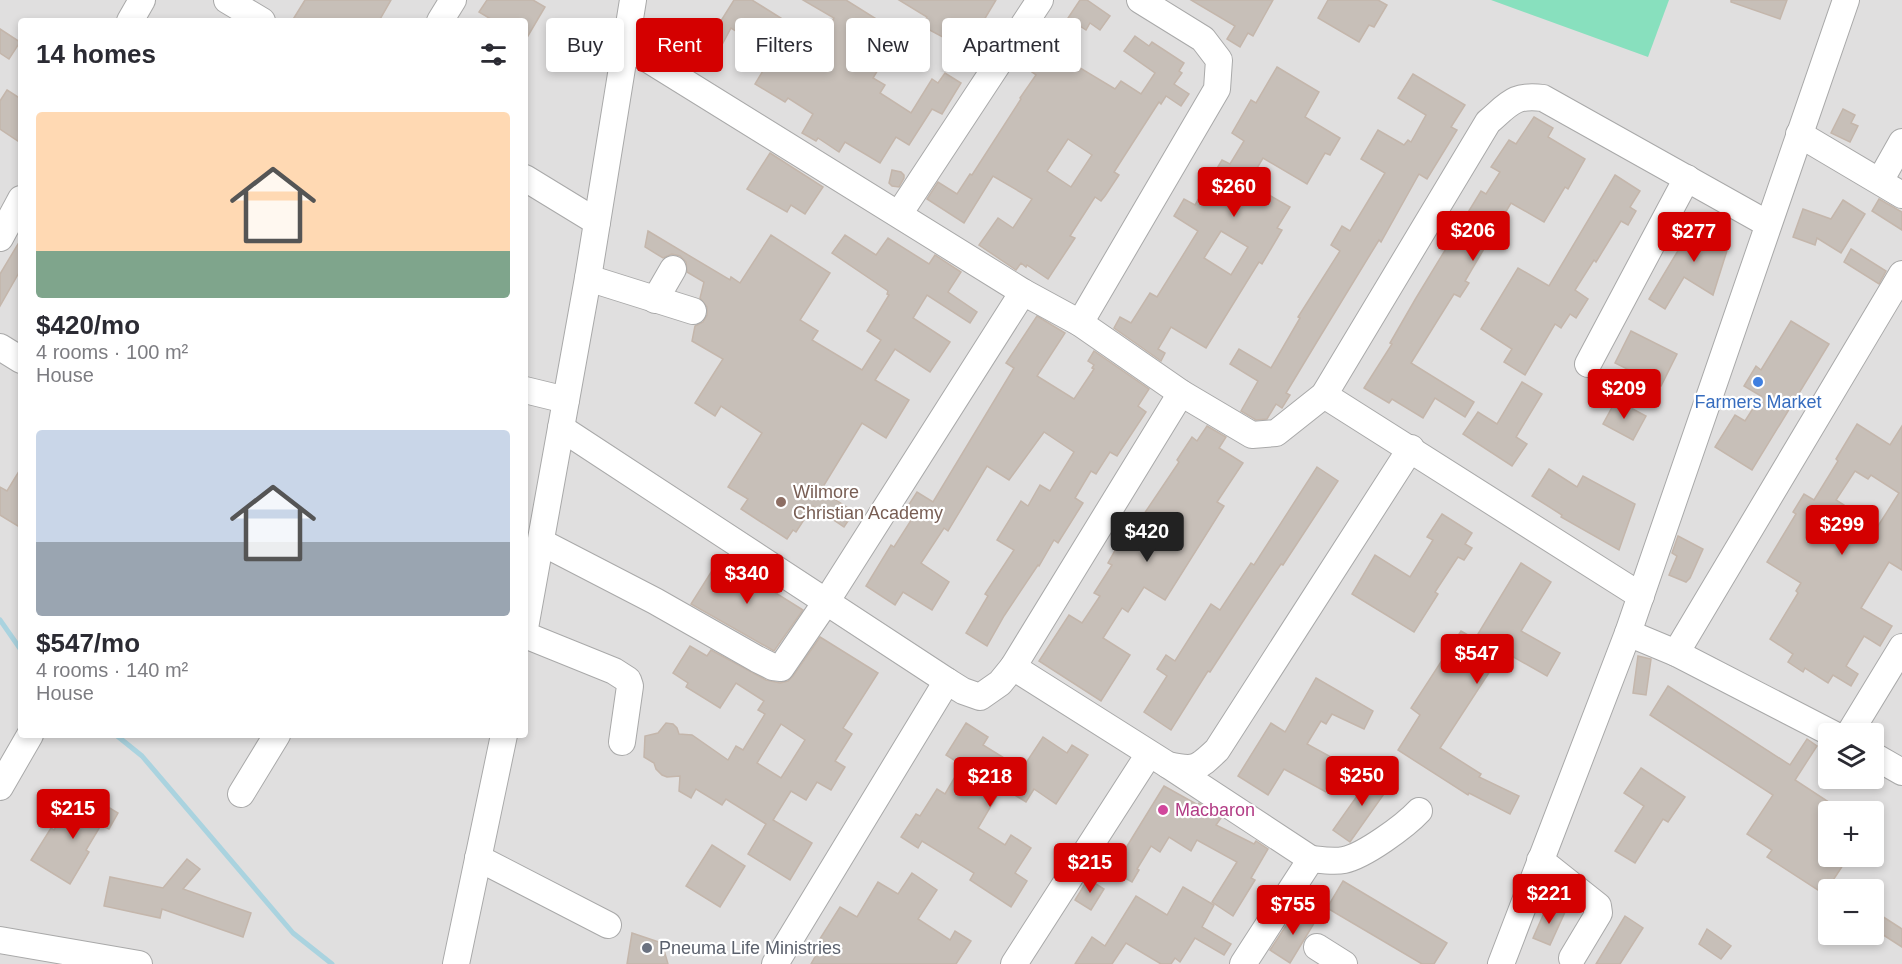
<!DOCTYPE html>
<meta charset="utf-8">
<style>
:root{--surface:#fff;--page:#f7f7f7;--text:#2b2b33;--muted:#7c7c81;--accent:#d40000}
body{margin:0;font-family:Helvetica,sans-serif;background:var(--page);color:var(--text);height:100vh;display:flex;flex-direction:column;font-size:22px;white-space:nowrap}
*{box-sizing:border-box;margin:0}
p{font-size:20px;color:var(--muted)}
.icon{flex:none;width:33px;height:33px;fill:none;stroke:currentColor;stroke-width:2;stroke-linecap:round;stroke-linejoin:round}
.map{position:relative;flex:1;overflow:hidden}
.sheet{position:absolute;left:18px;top:18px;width:510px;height:720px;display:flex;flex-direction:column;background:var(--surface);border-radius:6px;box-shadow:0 3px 9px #0003}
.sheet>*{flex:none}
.hud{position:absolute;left:546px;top:18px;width:570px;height:54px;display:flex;gap:12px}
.tools{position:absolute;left:1818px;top:723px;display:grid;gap:12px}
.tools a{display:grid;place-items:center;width:66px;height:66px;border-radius:6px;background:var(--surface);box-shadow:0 3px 9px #0003;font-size:30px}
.price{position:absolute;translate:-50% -51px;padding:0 14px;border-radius:6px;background:var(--accent);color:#fff;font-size:20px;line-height:39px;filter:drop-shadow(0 2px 3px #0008)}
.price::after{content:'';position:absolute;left:50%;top:36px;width:18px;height:14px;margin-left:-9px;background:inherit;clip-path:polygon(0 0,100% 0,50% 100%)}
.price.current{background:#222;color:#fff}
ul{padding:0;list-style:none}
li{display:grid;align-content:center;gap:12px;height:318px;padding:0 18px}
li span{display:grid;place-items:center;height:186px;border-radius:6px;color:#555}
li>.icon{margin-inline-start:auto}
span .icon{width:108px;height:108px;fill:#fffc;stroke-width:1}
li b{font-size:26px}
h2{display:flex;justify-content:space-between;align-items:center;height:72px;padding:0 18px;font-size:26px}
.chip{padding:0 21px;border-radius:6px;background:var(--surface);box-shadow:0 3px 9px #0003;font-size:21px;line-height:54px}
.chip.current{background:var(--accent);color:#fff}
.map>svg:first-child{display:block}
.residential{fill:#e0dfdf;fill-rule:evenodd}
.pitch{fill:#88e0be}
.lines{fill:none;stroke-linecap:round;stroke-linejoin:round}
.stream{stroke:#aad3df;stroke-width:5}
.building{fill:#c7bfb8;stroke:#c4b6ab;stroke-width:1.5;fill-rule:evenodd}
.minor-casing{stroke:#a9a9a9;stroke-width:28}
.minor{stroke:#fff;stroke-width:26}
.shop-dot{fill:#3f7fe0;stroke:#fff;stroke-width:2}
.education-dot{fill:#8d6e63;stroke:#fff;stroke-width:2}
.hotel-dot{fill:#d1479c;stroke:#fff;stroke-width:2}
.worship-dot{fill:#6b7280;stroke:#fff;stroke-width:2}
.labels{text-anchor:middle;stroke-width:4.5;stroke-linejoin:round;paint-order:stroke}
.shop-label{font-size:18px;fill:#366cbe;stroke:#fff}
.education-label{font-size:18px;fill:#785e54;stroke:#fff;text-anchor:start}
.hotel-label{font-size:18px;fill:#b23c85;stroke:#fff;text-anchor:start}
.worship-label{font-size:18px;fill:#5b616d;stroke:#fff;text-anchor:start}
</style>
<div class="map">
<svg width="1902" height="964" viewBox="0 0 1902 964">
<rect width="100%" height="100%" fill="#f2efe9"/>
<path class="residential" d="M 0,0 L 1902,0 L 1902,964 L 0,964 ZM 21,21 L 525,21 L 525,735 L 21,735 ZM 1828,734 L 1874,734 L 1874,778 L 1828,778 ZM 1828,812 L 1874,812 L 1874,856 L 1828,856 ZM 1828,890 L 1874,890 L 1874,934 L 1828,934 Z"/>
<path class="pitch" d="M 1491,0 L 1669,0 L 1648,57 Z"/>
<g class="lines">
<g class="stream">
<path d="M 0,620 L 21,650"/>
<path d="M 116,735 L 142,756 L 293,933 L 332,964"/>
</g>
</g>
<g class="building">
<path d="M 305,0 L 391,0 L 379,21 L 292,21 Z"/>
<path d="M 487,0 L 533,0 L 545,7 L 525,41 L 525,21 L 494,21 L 479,12 Z"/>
<path d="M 734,0 L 752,0 L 784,20 L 780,26 L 816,48 L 834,18 L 803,0 L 846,0 L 878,20 L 877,22 L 893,31 L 883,46 L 890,50 L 873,78 L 885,85 L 880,93 L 911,113 L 932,79 L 938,83 L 945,73 L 961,83 L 942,114 L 932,109 L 909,145 L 896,137 L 880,163 L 845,142 L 839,152 L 818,138 L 816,141 L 802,133 L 813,114 L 788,98 L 785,102 L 755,84 L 773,54 L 731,28 L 709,69 L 690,58 L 706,29 L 714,32 Z"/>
<path d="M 899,0 L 996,0 L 978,30 L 980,32 L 969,51 L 922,26 L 927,17 Z"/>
<path d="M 1080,0 L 1087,0 L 1110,16 L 1100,30 L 1090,23 L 1086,30 L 1068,18 Z"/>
<path d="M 1191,0 L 1273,0 L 1253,36 L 1248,33 L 1240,47 L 1227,39 L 1235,26 Z"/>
<path d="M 1328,0 L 1378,0 L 1387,5 L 1374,27 L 1369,25 L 1359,42 L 1318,18 Z"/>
<path d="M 1731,0 L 1787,0 L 1780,19 L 1731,2 Z"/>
<path d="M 0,29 L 20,42 L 9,59 L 0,53 Z"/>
<path d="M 1135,36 L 1149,46 L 1152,42 L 1184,63 L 1179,71 L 1182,73 L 1174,84 L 1189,94 L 1181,106 L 1166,96 L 1161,104 L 1159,102 L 1114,172 L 1119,175 L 1105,196 L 1101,201 L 1095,197 L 1070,236 L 1075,238 L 1048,279 L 1027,265 L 1026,267 L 1021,263 L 1016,270 L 979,245 L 998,218 L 1013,228 L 1032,199 L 993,176 L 964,223 L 927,199 L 938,182 L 957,194 L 970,174 L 972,175 L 1021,99 L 1020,98 L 1036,75 L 1032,72 L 1055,37 L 1073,49 L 1066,59 L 1070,62 L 1115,89 L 1121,81 L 1141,94 L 1155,73 L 1124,51 ZM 1068,139 L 1092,155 L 1071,187 L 1047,171 Z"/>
<path d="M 1277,67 L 1319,92 L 1305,117 L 1340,138 L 1330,155 L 1325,153 L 1307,184 L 1263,158 L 1248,183 L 1290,207 L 1277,228 L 1282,230 L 1262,264 L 1259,262 L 1206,348 L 1171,327 L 1158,349 L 1165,353 L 1161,361 L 1114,328 L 1120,317 L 1131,323 L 1150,293 L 1157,297 L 1198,231 L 1174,216 L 1184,199 L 1195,205 L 1222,160 L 1230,164 L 1244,141 L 1232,133 L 1251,100 L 1256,103 ZM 1221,231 L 1248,247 L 1231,275 L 1204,258 Z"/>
<path d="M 1413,74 L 1465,105 L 1451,127 L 1457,130 L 1427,179 L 1419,174 L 1381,242 L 1379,240 L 1318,340 L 1286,393 L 1290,395 L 1282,408 L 1276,404 L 1267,419 L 1256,420 L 1241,411 L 1258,381 L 1230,364 L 1239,349 L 1271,368 L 1300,318 L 1298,317 L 1340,251 L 1331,245 L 1342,226 L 1350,231 L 1385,173 L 1361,159 L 1378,130 L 1404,145 L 1408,140 L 1411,142 L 1426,115 L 1398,98 Z"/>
<path d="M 7,90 L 21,99 L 21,143 L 0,129 L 0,101 Z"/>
<path d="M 1843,109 L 1855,115 L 1851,123 L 1858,126 L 1850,142 L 1831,133 Z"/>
<path d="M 1534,117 L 1553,128 L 1548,137 L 1585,159 L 1568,189 L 1565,187 L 1544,222 L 1511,203 L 1465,281 L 1469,283 L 1460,297 L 1454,294 L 1411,363 L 1474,402 L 1465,417 L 1435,398 L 1423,418 L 1392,399 L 1389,403 L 1364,388 L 1392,344 L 1390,343 L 1416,298 L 1481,191 L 1486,194 L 1500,172 L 1491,167 L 1509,140 L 1516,144 Z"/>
<path d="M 770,153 L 823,187 L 805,214 L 791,205 L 787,212 L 747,189 Z"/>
<path d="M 892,170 L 901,172 L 904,175 L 904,178 L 899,187 L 892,186 L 889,183 Z"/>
<path d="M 1615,175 L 1640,191 L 1630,207 L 1636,211 L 1628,225 L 1621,221 L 1596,262 L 1594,260 L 1575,290 L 1588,299 L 1576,318 L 1570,314 L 1561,328 L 1555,324 L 1525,375 L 1504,362 L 1512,349 L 1481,329 L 1518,268 L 1549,286 Z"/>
<path d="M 1879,199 L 1902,212 L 1902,230 L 1872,211 Z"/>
<path d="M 1843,200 L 1865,214 L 1841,253 L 1817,238 L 1815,245 L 1793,237 L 1803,209 L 1831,219 Z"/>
<path d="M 1697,219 L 1730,241 L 1713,295 L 1684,277 L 1665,309 L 1649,299 Z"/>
<path d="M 648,231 L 730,280 L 731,277 L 740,283 L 771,235 L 830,273 L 800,320 L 818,331 L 812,340 L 862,370 L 881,340 L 867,331 L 889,295 L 887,294 L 888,291 L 832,253 L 845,235 L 876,255 L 888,238 L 929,264 L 935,255 L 961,272 L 948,292 L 977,312 L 970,323 L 927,295 L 913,318 L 950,342 L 930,372 L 895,349 L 875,380 L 909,400 L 886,438 L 862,423 L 821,490 L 854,512 L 844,527 L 813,506 L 796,532 L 793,530 L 787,539 L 741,509 L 748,499 L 728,487 L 762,433 L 721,406 L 715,416 L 695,403 L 723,359 L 692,341 L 695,326 L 703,322 L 707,315 L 707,307 L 700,298 L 704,282 L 687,272 L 686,262 L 680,256 L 672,254 L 663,258 L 645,247 Z"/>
<path d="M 21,239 L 21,269 L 0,306 L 0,274 Z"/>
<path d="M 1851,249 L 1886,271 L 1879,284 L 1844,262 Z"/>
<path d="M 1037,316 L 1065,333 L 1037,376 L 1074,399 L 1094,369 L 1092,368 L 1094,365 L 1088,361 L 1094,351 L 1149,389 L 1138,406 L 1146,412 L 1117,456 L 1110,452 L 1096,474 L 1091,471 L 1075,498 L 1083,503 L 1058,543 L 1054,540 L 1039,566 L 1038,565 L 1004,616 L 987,646 L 966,633 L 988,596 L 985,594 L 1014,550 L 997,540 L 1021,501 L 1028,506 L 1040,485 L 1050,491 L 1074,452 L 1044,432 L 1009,480 L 987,466 L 948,531 L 944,528 L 921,563 L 949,582 L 932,610 L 903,592 L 895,605 L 866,586 L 891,545 L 894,547 L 917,511 L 908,506 L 917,492 L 933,502 L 1014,368 L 1006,363 Z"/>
<path d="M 1791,321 L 1829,344 L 1752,470 L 1715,447 L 1735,415 L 1745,421 L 1761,396 L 1744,386 L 1756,366 L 1761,370 Z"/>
<path d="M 1631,331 L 1677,354 L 1661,386 L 1615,363 Z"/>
<path d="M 1522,382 L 1542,394 L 1516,437 L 1527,444 L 1512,466 L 1463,434 L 1478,412 L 1497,424 Z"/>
<path d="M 1616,400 L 1646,416 L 1633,440 L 1603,424 Z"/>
<path d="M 1857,424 L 1890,445 L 1902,426 L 1902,570 L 1889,562 L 1861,608 L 1892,626 L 1880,646 L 1864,636 L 1846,666 L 1858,674 L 1851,686 L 1833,675 L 1828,683 L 1805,668 L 1803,672 L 1788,662 L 1793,654 L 1770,639 L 1798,593 L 1796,591 L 1801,583 L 1767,562 L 1796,514 L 1793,512 L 1804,494 L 1814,500 L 1838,461 L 1836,459 ZM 1855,471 L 1868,479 L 1871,475 L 1899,493 L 1871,537 L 1838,516 L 1844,505 L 1836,500 Z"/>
<path d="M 1207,426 L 1226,437 L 1219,448 L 1243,463 L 1217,502 L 1224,506 L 1165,600 L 1144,587 L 1128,612 L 1122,608 L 1103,638 L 1130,655 L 1101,701 L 1039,661 L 1069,615 L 1082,623 L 1100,596 L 1094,593 L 1112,565 L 1108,563 L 1118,545 L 1126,550 L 1146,516 L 1144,514 L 1179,462 L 1177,460 L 1192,437 L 1197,441 Z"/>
<path d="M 1317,467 L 1338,481 L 1283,565 L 1281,564 L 1251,609 L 1210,672 L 1208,671 L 1171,730 L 1144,712 L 1167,676 L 1157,669 L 1166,655 L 1175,661 L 1211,604 L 1220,610 L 1251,563 L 1254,565 Z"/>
<path d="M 21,468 L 21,528 L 0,515 L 0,487 L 7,491 Z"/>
<path d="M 1549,469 L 1577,487 L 1583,476 L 1635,504 L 1619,550 L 1561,517 L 1562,515 L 1532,496 Z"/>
<path d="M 1442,514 L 1472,533 L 1465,544 L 1472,548 L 1464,560 L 1458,557 L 1435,592 L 1438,594 L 1414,632 L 1352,594 L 1375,555 L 1410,577 L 1433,540 L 1427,537 Z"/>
<path d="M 1678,536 L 1703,549 L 1690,578 L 1686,582 L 1669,575 L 1677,556 L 1672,553 Z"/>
<path d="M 720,558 L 803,610 L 774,651 L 691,604 Z"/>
<path d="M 1521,563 L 1551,582 L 1521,631 L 1560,653 L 1547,676 L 1503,651 L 1440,748 L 1481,774 L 1479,777 L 1519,796 L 1510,814 L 1469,793 L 1468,795 L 1398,750 L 1420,715 L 1411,708 L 1461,631 L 1475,639 Z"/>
<path d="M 820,637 L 878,673 L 843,728 L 852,734 L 835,761 L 845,767 L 831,790 L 817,782 L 806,800 L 791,791 L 773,820 L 812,843 L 790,880 L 748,854 L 766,824 L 726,799 L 722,805 L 696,789 L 691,798 L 679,791 L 680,776 L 667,777 L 662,775 L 656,769 L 654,763 L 644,757 L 645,736 L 658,733 L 666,723 L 673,724 L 677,728 L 679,734 L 692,735 L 728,760 L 736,746 L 743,750 L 765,714 L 758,710 L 764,701 L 736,683 L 720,708 L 686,687 L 688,683 L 673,673 L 690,646 L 707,656 L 711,650 L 766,680 L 780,683 L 788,681 L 793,676 ZM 781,724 L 805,740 L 781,778 L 757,763 Z"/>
<path d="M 1638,656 L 1651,659 L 1646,695 L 1633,693 Z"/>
<path d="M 1316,678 L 1373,711 L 1364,729 L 1332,714 L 1326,724 L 1321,721 L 1307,744 L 1342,763 L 1326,792 L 1284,769 L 1268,795 L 1238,776 L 1271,723 L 1285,732 Z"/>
<path d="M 1668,686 L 1790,765 L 1807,739 L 1817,746 L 1795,780 L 1844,812 L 1828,812 L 1828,856 L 1849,856 L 1824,894 L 1767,857 L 1772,850 L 1747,834 L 1773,795 L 1650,715 Z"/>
<path d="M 966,723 L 988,737 L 983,745 L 1022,769 L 1043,737 L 1067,753 L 1072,745 L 1088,755 L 1056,804 L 1034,789 L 1026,802 L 1002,787 L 978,828 L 1005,845 L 1011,835 L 1031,848 L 1015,873 L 1027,881 L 1011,907 L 970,880 L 974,873 L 922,841 L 918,848 L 901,837 L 916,814 L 920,816 L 937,789 L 945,794 L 962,765 L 946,755 Z"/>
<path d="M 1641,768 L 1685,797 L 1668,822 L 1663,819 L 1635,863 L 1615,851 L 1644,806 L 1624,793 Z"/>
<path d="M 1374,772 L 1391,784 L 1350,842 L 1333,830 Z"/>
<path d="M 1164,786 L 1198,805 L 1199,803 L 1221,818 L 1216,825 L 1254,844 L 1256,841 L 1268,849 L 1251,878 L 1255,880 L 1233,916 L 1212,902 L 1237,862 L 1197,840 L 1191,851 L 1169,837 L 1160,852 L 1151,846 L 1137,869 L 1139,870 L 1132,882 L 1114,872 L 1122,857 L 1121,856 Z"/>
<path d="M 88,795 L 118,813 L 109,829 L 101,825 L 86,850 L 89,852 L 70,884 L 31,860 L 51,828 L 54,830 L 61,819 L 70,824 Z"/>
<path d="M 712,845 L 745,866 L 720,907 L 686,886 Z"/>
<path d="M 187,859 L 200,869 L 183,889 L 251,913 L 243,937 L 162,909 L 160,918 L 104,906 L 110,877 L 163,888 Z"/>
<path d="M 912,873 L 937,890 L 918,919 L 950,940 L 955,931 L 971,941 L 956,964 L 811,964 L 820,948 L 816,945 L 840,907 L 857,917 L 878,882 L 898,894 Z"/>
<path d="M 1088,879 L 1104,889 L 1091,910 L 1075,900 Z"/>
<path d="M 1343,881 L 1447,943 L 1434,964 L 1422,964 L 1327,908 Z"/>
<path d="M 1183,887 L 1214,905 L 1202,927 L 1231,944 L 1224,955 L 1195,938 L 1180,962 L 1175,958 L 1171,964 L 1161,964 L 1126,943 L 1112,964 L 1075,964 L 1092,937 L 1105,946 L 1136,896 L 1167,915 Z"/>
<path d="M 1548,904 L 1565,912 L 1550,945 L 1533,938 Z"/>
<path d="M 1297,909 L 1316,920 L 1290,963 L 1270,950 Z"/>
<path d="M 1874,911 L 1902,929 L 1902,947 L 1874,929 Z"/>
<path d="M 1625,916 L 1643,928 L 1620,964 L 1596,964 Z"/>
<path d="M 1707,929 L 1731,946 L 1721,959 L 1699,944 Z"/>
<path d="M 632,933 L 662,943 L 668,964 L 627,964 Z"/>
</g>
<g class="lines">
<g class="minor-casing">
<g id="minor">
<path d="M 227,0 L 262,21"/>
<path d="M 130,21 L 142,0"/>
<path d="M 440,21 L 453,0"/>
<path d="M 625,45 L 1023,292 L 1080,323 L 1181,393 L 1252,435 L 1276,433 L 1324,395 L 1488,122 C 1509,104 1514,94 1543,98 L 1768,224"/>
<path d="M 1799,134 L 1902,195"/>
<path d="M 525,178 L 597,222"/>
<path d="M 1880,181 L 1902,142"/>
<path d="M 899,214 L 1040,0"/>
<path d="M 0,238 L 21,199"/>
<path d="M 588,278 L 693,311"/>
<path d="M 655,300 L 673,269"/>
<path d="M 1080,323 L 1217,89 L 1219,60 L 1203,39 L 1140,0"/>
<path d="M 0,347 L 21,360"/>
<path d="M 1588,364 L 1687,178"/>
<path d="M 525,390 L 566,400"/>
<path d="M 1324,395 L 1641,596"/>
<path d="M 561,428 L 947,681"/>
<path d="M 541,542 L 655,601 L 757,659 L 773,667 L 781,668 L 826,602 L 1023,292"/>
<path d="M 525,628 L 588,278 L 633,0"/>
<path d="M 1628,633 L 1676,653 L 1902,274"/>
<path d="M 525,635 L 614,671 L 628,680 L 630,686 L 622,742"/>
<path d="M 1676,653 L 1833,734"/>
<path d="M 1013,667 L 1168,765 C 1195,771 1197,769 1217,750 L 1411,448"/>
<path d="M 1849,734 L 1902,647"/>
<path d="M 1874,756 L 1902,772"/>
<path d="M 1168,765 L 1311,859 L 1243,964"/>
<path d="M 0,787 L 30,735"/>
<path d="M 241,794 L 277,735"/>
<path d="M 478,858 L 608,925"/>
<path d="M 1311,859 C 1321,860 1334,862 1344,860 C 1364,856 1405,826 1419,811"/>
<path d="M 1540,860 L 1598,906 L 1599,913 L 1572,958"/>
<path d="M 0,940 L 139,964"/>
<path d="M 1317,947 L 1344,964"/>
<path d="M 456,964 L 504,735"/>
<path d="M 775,964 L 947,681 L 963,691 L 980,697 L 1000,683 L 1013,667 L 1181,393"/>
<path d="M 1014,964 L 1149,754"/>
<path d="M 1501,964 L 1628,633 L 1846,0"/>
</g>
</g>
<use href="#minor" class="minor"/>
</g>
<circle class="shop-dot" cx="1758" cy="382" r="6"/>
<circle class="education-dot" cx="781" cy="502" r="6"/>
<circle class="hotel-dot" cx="1163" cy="810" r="6"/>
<circle class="worship-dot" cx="647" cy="948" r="6"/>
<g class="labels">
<g class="shop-label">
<text x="1758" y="408">Farmers Market</text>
</g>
<g class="education-label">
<text x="793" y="498">Wilmore<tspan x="793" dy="21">Christian Academy</tspan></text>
</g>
<g class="hotel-label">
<text x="1175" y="816">Macbaron</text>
</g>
<g class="worship-label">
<text x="659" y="954">Pneuma Life Ministries</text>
</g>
</g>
</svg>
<div class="tools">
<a><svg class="icon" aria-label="layers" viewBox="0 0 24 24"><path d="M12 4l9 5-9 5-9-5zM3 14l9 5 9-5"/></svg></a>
<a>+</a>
<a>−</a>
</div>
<b class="price" style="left:1234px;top:218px">$260</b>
<b class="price" style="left:1473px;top:262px">$206</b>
<b class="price" style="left:1694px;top:263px">$277</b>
<b class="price" style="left:1624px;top:420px">$209</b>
<b class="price" style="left:1842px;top:556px">$299</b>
<b class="price current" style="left:1147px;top:563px">$420</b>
<b class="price" style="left:747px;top:605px">$340</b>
<b class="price" style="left:1477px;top:685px">$547</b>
<b class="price" style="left:1362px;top:807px">$250</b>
<b class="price" style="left:990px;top:808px">$218</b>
<b class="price" style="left:73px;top:840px">$215</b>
<b class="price" style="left:1090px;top:894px">$215</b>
<b class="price" style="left:1549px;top:925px">$221</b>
<b class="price" style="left:1293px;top:936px">$755</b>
<div class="hud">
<a class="chip">Buy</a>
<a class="chip current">Rent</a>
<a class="chip">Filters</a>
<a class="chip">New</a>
<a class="chip">Apartment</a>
</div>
<section class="sheet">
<h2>14 homes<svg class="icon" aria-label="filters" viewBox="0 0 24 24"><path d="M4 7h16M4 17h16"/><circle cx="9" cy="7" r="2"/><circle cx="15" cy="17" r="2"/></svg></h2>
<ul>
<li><span style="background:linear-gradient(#ffd9b3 75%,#7fa58c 0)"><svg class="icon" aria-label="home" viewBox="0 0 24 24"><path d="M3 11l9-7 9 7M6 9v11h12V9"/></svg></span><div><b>$420/mo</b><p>4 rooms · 100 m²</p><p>House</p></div></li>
<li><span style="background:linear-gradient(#c9d6e8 60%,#9aa5b1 0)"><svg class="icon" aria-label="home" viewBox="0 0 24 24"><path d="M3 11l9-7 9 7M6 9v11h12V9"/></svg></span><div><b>$547/mo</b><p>4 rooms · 140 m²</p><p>House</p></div></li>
</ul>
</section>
</div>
